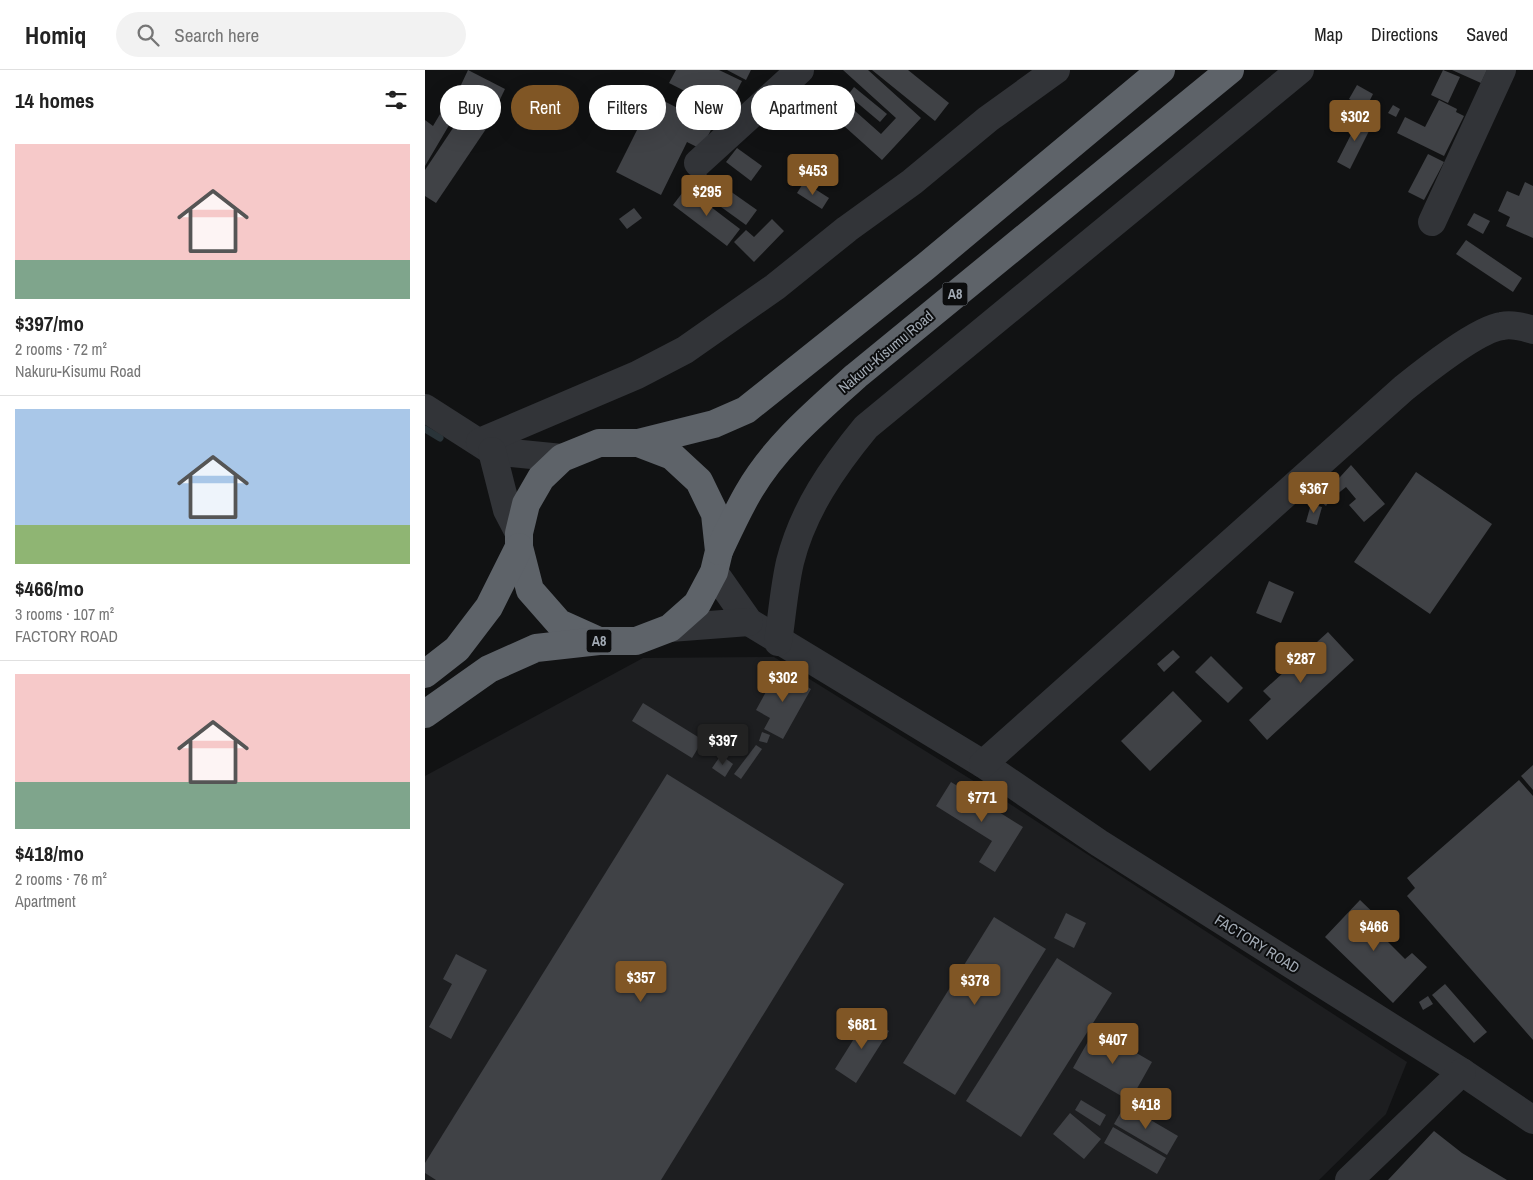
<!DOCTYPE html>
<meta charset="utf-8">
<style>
:root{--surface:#fff;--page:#f2f2f2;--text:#222;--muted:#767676;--line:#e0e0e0;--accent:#805625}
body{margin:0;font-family:"Archivo Narrow",sans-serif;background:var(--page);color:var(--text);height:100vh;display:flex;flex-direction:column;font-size:19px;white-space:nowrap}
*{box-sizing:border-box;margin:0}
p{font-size:16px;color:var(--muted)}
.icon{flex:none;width:28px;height:28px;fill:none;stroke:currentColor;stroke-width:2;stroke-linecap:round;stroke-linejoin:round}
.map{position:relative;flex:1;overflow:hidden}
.side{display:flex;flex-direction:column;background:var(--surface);width:425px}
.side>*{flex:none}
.banner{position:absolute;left:15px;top:15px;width:475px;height:45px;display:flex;gap:10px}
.price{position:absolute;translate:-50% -42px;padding:0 11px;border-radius:5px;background:var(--accent);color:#fff;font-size:16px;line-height:32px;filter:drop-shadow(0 1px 2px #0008)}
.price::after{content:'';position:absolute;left:50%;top:30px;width:15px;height:11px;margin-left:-8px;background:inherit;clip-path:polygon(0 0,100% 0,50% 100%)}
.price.current{background:#222;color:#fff}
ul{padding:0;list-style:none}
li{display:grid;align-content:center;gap:10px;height:265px;padding:0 15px}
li+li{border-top:1px solid var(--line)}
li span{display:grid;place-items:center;height:155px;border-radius:0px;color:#555}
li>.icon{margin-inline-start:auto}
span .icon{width:90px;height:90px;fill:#fffc;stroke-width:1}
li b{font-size:21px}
h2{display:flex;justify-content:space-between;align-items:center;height:60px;padding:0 15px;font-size:21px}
.chip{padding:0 18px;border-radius:22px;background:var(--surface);box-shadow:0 5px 20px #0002;font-size:18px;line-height:45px}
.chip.current{background:var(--accent);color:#fff}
header{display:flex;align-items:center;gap:30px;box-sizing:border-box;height:70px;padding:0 25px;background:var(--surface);border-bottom:1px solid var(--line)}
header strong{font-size:24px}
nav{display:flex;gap:28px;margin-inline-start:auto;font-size:18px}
.search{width:350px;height:45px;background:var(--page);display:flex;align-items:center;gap:12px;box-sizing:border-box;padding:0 18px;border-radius:28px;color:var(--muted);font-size:19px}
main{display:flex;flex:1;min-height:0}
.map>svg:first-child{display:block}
.built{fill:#1d1e20}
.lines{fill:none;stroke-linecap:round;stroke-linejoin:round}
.stream{stroke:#2a3439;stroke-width:7}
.building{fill:#404246}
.minor{stroke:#323438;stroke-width:28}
.highway{stroke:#5e6369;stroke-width:28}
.labels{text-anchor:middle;stroke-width:4;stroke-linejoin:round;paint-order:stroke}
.shield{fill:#0c0d0e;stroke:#757b82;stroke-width:1}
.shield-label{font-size:14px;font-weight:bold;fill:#a2aab4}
.street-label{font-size:15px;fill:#a2aab4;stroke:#0c0d0e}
</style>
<header>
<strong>Homiq</strong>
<div class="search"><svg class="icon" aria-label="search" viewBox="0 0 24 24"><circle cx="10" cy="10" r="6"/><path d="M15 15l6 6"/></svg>Search here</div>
<nav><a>Map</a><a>Directions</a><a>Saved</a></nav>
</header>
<main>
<section class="side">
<h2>14 homes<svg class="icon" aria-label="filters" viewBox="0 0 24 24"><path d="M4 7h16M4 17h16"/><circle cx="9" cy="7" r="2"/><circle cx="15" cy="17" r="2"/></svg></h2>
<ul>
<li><span style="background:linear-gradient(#f6c9c9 75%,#7fa58c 0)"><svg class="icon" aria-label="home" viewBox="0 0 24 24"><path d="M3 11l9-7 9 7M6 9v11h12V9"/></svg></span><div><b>$397/mo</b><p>2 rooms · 72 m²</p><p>Nakuru-Kisumu Road</p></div></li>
<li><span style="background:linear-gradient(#a9c7e8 75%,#8fb573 0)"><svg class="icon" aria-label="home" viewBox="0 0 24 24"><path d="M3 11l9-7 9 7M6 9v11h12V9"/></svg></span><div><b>$466/mo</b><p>3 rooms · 107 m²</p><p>FACTORY ROAD</p></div></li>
<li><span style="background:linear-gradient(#f6c9c9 70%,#7fa58c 0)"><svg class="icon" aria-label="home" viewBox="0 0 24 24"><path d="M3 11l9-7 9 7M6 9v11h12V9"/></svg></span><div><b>$418/mo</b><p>2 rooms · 76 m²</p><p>Apartment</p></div></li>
</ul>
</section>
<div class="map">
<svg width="1108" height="1110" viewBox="0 0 1108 1110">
<rect width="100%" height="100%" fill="#111213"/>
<path class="built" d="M 349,587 L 568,723 L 982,992 L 961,1044 L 894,1110 L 0,1110 L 0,706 L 218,588 Z"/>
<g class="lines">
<path class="stream" d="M 0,359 L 15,368"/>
</g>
<g class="building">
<path d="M 43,0 L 80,19 L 65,50 L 28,32 Z"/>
<path d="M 251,0 L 294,0 L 317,11 L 301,42 L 244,13 Z"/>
<path d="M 302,0 L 326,0 L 321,10 Z"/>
<path d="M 418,0 L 443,0 L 496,48 L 457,90 L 409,47 L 421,33 L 456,64 L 471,48 Z"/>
<path d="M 447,0 L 483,0 L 524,33 L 510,51 Z"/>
<path d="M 1018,0 L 1035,7 L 1023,33 L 1006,25 Z"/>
<path d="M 1027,0 L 1062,0 L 1056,13 Z"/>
<path d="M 932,15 L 948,24 L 941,38 L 924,29 Z"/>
<path d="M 429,17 L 462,44 L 455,52 L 423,25 Z"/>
<path d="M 229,26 L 288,56 L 276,79 L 262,72 L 236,125 L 191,102 Z"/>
<path d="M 1014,30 L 1032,39 L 1031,42 L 1039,46 L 1019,86 L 972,63 L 980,47 L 1000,57 Z"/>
<path d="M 21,34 L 33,40 L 0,96 L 0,50 L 8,56 Z"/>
<path d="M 968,35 L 975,39 L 971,47 L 963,43 Z"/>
<path d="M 38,43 L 61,59 L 11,133 L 0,126 L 0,100 Z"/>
<path d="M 936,45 L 949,51 L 925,99 L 912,92 Z"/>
<path d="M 312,78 L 337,96 L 326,111 L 301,92 Z"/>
<path d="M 1003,84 L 1019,92 L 999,130 L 983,122 Z"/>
<path d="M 278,102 L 332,140 L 321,155 L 267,116 Z"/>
<path d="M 379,112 L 404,128 L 397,139 L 372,123 Z"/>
<path d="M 1100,112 L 1108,116 L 1108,168 L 1081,156 L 1085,147 L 1073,141 L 1082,121 L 1094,126 Z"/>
<path d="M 261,118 L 315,159 L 302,176 L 248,135 Z"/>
<path d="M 209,138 L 217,148 L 202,159 L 194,149 Z"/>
<path d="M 1049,143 L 1065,151 L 1058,164 L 1042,155 Z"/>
<path d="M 347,149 L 359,161 L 329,192 L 309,172 L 321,160 L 329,167 Z"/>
<path d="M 1041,170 L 1097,208 L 1088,222 L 1031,184 Z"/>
<path d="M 926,395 L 960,434 L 939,452 L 924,435 L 931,429 L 921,417 L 911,425 L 905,418 Z"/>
<path d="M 991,402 L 1067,454 L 1005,544 L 929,492 Z"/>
<path d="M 899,423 L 906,428 L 901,436 L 894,430 Z"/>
<path d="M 886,434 L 897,437 L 892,455 L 881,452 Z"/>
<path d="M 844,511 L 869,522 L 856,553 L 831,543 Z"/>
<path d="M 903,562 L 929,590 L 842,670 L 824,650 L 846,629 L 838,621 Z"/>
<path d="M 748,580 L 755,587 L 739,602 L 732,594 Z"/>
<path d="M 786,586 L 818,618 L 803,633 L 770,602 Z"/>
<path d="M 353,600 L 386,619 L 358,669 L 339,659 L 345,648 L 331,640 Z"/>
<path d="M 748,621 L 777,651 L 725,701 L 696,671 Z"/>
<path d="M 218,633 L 278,670 L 267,688 L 207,651 Z"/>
<path d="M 337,662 L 345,665 L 342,673 L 334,671 Z"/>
<path d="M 331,675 L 337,679 L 316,709 L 309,704 Z"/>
<path d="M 296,685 L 308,694 L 300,707 L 287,698 Z"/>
<path d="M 1108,695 L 1108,720 L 1096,706 Z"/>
<path d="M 242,704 L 419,814 L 236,1110 L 11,1110 L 0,1103 L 0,1093 Z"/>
<path d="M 1094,710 L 1108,726 L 1108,970 L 982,826 L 990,818 L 982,808 Z"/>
<path d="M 526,712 L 598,757 L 570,802 L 554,792 L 567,771 L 511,736 Z"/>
<path d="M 935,830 L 962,856 L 955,864 L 980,889 L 987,883 L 1002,897 L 968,933 L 900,867 Z"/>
<path d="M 641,843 L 661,853 L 649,878 L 629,868 Z"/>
<path d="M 569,847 L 621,879 L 530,1025 L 478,993 Z"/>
<path d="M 31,884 L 62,900 L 26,969 L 4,957 L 27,914 L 18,909 Z"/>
<path d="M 632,888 L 687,923 L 596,1067 L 541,1031 Z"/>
<path d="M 1020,914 L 1062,962 L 1049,973 L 1007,925 Z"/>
<path d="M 1003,926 L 1008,934 L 998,940 L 994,932 Z"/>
<path d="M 442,948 L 464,961 L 431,1013 L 410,999 Z"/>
<path d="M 670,959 L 727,992 L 705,1031 L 648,998 Z"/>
<path d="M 656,1030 L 681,1045 L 675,1056 L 650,1040 Z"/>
<path d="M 700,1035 L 753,1066 L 742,1085 L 689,1054 Z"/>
<path d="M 645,1043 L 676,1069 L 659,1089 L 628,1064 Z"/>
<path d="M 688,1057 L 741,1088 L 732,1104 L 679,1073 Z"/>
<path d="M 1009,1061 L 1037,1083 L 1082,1110 L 963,1110 Z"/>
</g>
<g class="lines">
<g class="minor">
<path d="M 273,93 L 375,0"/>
<path d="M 1007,152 L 1077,0"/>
<path d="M 0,338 L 67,381 L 137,388"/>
<path d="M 55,372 L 212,305 L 260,280 L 350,217 L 422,159 L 487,112 L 563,49 L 631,0"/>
<path d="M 67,381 L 82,440 L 94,463"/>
<path d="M 289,502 L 324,552 L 558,694 L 674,773 L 1037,1002 L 1108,1050"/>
<path d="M 245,558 L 324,552"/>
<path d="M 353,572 C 357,546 359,518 365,492 C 378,440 408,397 441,357 L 875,0"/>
<path d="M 558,694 L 979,318 C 999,302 1053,259 1077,256 C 1086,254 1100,257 1108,260"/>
<path d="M 924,1110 L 1037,1002"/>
</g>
<g class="highway">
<path d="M 213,373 L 247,386 L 274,411 L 290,444 L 294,481 L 289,502 L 272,534 L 245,558 L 211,571 L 174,571 L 134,553 L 105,520 L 94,477 L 94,463 L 101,434 L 116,408 L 137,388 L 174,373 L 213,373 L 289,354 L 321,340 L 500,197 L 736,0"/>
<path d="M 294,481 C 303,462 312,442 323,423 C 349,377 392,341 431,306 L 805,0"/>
<path d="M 0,604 L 32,579 L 64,537 L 94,477"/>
<path d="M 0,644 L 64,599 L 111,578 L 174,571"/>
</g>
</g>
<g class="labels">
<g class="shield">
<rect x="517.5" y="212.5" width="25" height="23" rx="4"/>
<rect x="161.5" y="559.5" width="25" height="23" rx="4"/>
</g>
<g class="shield-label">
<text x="530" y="229">A8</text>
<text x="174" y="576">A8</text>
</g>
<g class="street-label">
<text transform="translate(461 282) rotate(-40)" y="5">Nakuru-Kisumu Road</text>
<text transform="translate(832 874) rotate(32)" y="5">FACTORY ROAD</text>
</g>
</g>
</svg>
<b class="price" style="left:930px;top:72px">$302</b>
<b class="price" style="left:388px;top:126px">$453</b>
<b class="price" style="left:282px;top:147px">$295</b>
<b class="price" style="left:889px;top:444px">$367</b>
<b class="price" style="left:876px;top:614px">$287</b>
<b class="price" style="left:358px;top:633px">$302</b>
<b class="price current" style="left:298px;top:696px">$397</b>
<b class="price" style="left:557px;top:753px">$771</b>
<b class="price" style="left:949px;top:882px">$466</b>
<b class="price" style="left:216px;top:933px">$357</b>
<b class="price" style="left:550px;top:936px">$378</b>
<b class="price" style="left:437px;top:980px">$681</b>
<b class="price" style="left:688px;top:995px">$407</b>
<b class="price" style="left:721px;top:1060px">$418</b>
<div class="banner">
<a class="chip">Buy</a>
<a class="chip current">Rent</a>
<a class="chip">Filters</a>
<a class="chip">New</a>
<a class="chip">Apartment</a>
</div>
</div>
</main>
